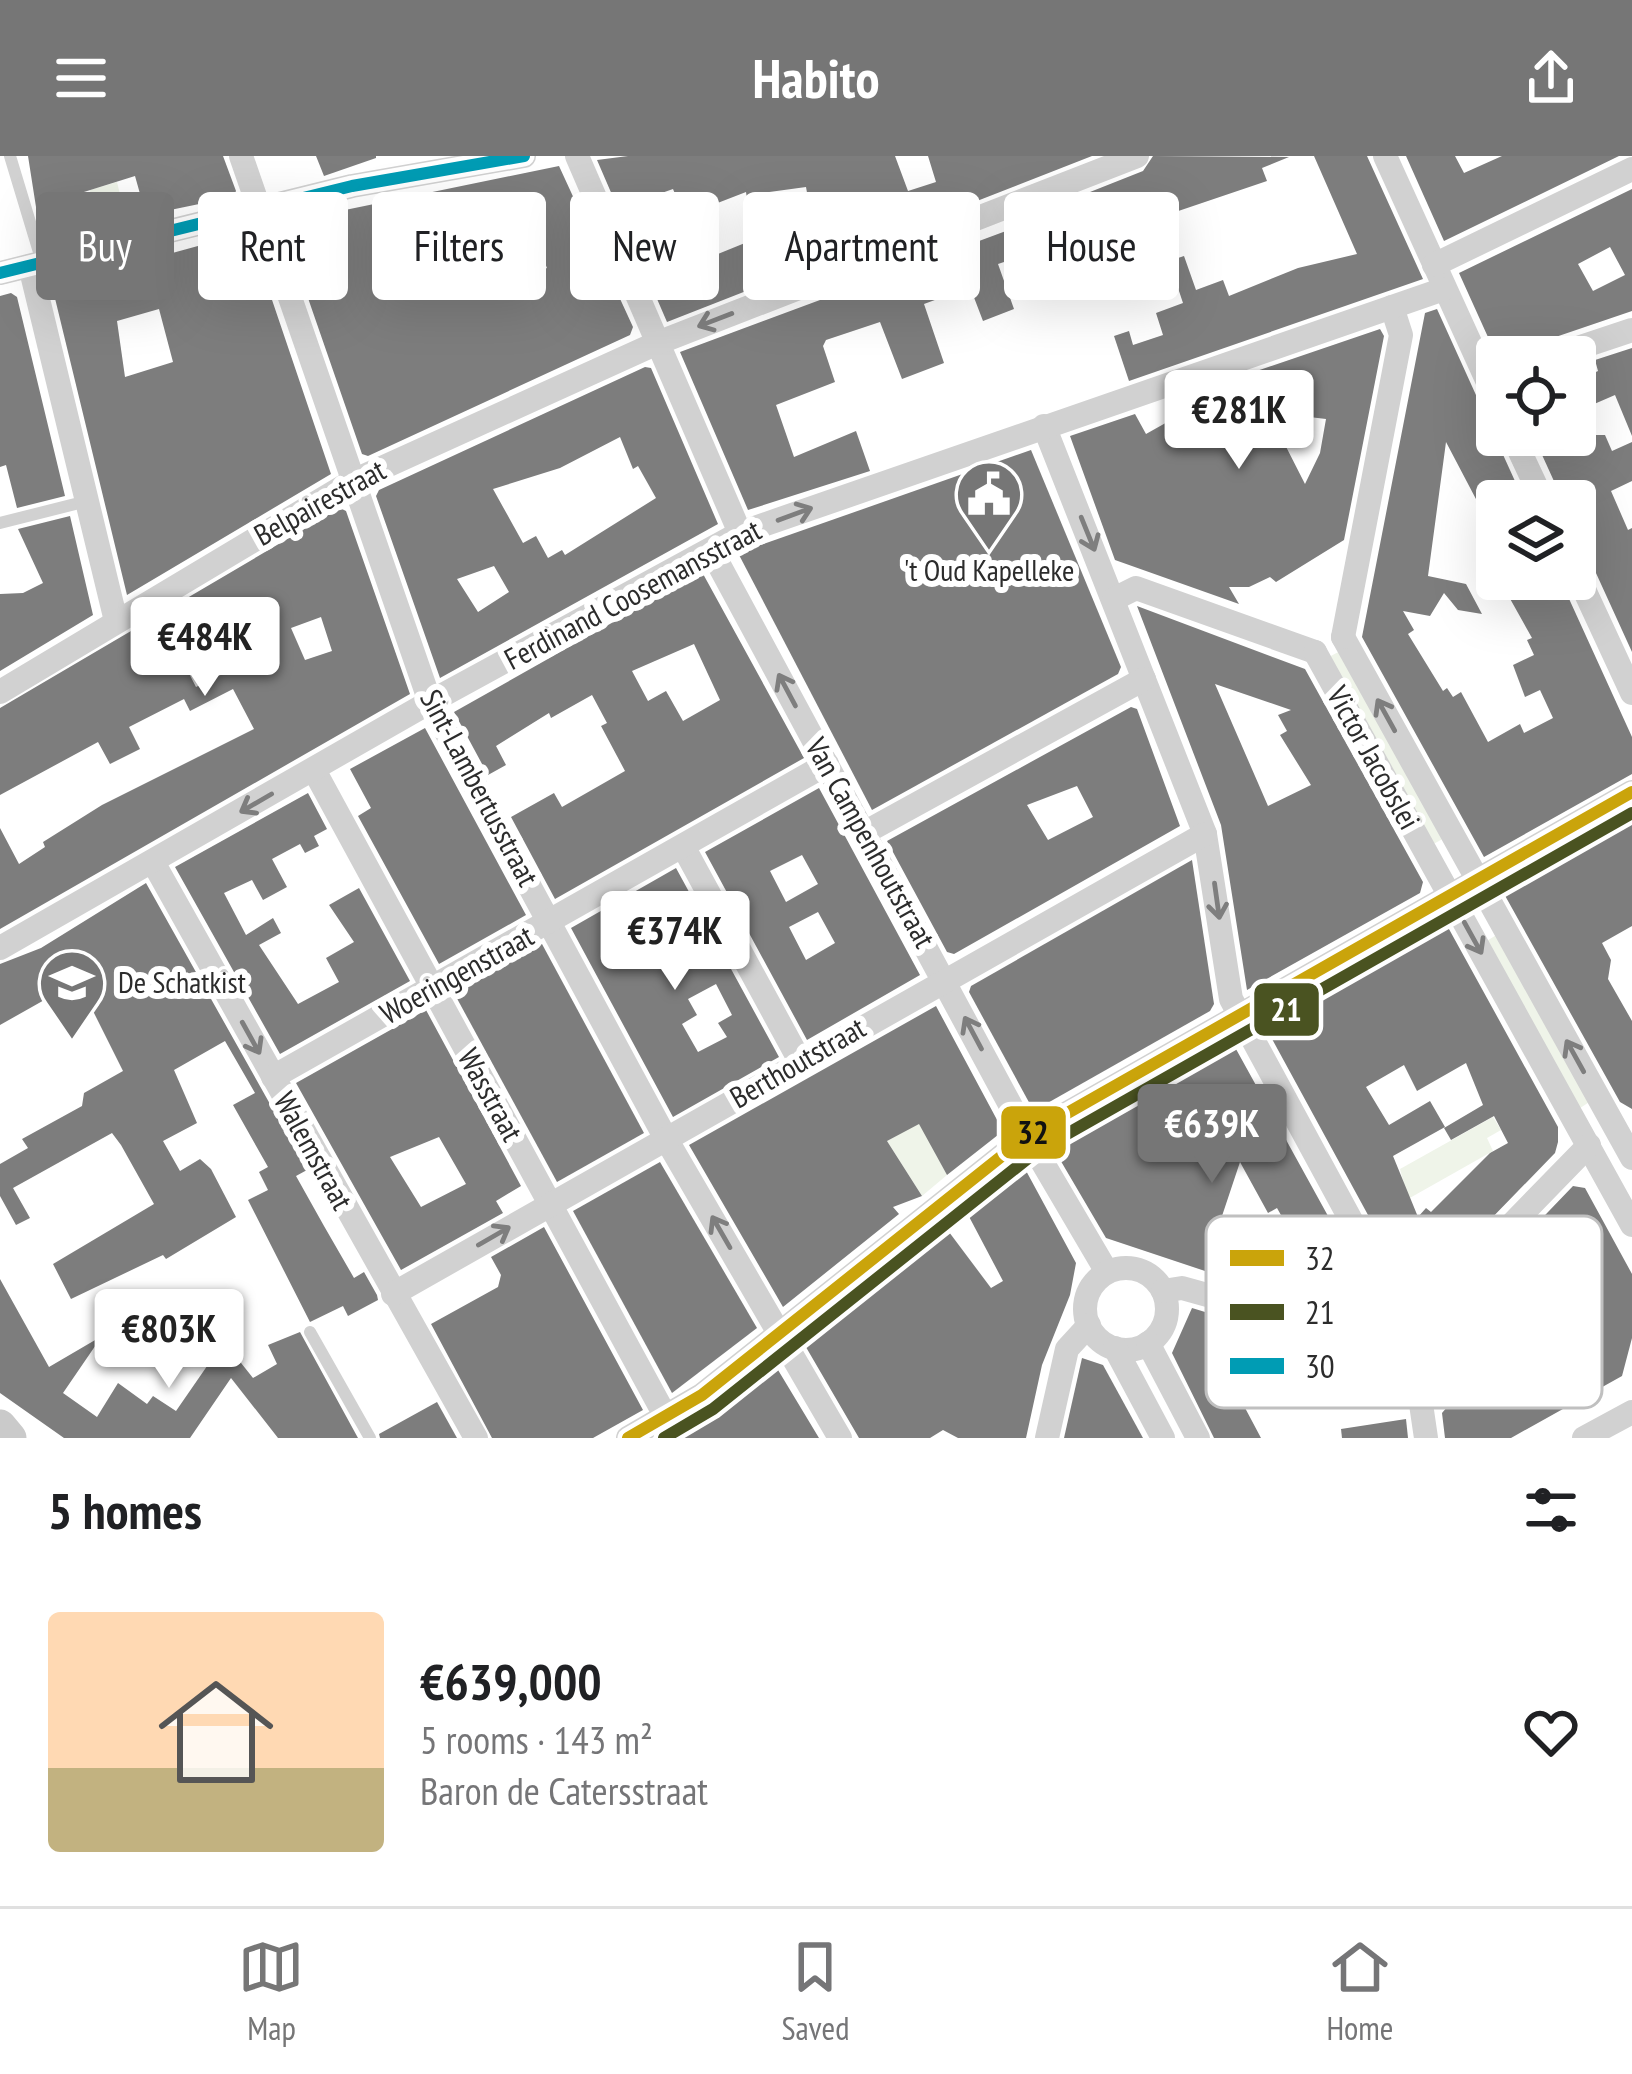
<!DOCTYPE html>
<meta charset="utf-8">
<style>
:root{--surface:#fff;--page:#f2f2f2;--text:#202124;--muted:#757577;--line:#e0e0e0;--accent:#767676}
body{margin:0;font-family:"PT Sans Narrow",sans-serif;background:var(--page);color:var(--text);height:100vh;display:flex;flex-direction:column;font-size:45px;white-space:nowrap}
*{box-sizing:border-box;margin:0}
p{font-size:39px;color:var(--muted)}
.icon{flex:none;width:66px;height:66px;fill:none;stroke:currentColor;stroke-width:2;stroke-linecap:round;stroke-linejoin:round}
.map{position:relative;height:1282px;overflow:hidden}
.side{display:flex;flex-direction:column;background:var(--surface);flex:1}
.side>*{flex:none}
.hud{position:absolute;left:36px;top:36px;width:1560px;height:108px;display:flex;gap:24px}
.controls{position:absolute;left:1476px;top:180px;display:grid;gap:24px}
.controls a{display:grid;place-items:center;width:120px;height:120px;border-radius:12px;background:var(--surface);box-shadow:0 12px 48px #0002;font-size:60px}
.price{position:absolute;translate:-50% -102px;padding:0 27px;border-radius:12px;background:#fff;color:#222;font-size:39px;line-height:78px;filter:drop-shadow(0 3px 6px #0008)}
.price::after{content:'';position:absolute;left:50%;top:72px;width:36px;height:27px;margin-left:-18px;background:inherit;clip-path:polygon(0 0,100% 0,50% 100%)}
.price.selected{background:var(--accent);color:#fff}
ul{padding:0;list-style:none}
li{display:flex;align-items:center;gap:36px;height:300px;padding:0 48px}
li+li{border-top:3px solid var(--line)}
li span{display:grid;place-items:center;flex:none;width:336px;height:240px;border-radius:12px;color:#555}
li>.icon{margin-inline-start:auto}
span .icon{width:144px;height:144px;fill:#fffc;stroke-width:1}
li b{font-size:51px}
h2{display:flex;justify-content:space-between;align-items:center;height:144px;padding:0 48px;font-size:51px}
.pill{padding:0 42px;border-radius:12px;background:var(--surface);box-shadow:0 12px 48px #0002;font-size:42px;line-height:108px}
.pill.selected{background:var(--accent);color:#fff}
header{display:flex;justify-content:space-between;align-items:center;height:156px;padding:0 48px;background:var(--accent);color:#fff;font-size:54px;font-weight:800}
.tabs{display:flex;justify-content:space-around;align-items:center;height:168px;border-top:3px solid var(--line);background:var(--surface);font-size:33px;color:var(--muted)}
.tabs a{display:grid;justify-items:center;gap:6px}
.tabs .selected{color:var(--accent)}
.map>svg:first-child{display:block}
.green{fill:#eff4e9}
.building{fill:#7d7d7d;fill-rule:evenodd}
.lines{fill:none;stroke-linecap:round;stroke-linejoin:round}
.lane{stroke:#d1d1d1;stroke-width:12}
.street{stroke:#d1d1d1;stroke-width:24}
.secondary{stroke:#cacaca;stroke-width:33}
.bus-1-casing{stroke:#fff;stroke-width:21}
.bus-2-casing{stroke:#fff;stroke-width:21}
.bus-3-casing{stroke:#fff;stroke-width:21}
.bus-1{stroke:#caa40b;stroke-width:12}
.bus-2{stroke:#4a5321;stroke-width:12}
.bus-3{stroke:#009cb4;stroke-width:12}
.oneway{stroke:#7e7e7e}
.labels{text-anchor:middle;stroke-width:12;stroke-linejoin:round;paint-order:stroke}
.street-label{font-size:30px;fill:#2c2c2c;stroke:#fff}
.poi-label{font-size:30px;fill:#2c2c2c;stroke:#fff}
.key{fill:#fff;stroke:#c0c0c0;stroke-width:3}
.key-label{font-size:33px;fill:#2c2c2c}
.line-badge{stroke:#fff;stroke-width:4.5}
.badge-label{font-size:33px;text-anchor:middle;font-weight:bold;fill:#fff}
.pale-badge-label{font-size:33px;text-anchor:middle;font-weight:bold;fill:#111}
</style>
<header><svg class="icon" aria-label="menu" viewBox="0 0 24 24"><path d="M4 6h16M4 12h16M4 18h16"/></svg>Habito<svg class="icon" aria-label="share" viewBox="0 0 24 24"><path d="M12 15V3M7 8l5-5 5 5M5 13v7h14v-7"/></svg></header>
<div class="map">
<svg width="1632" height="1282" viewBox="0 0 1632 1282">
<rect width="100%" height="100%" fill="#fff"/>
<g class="green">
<path d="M 117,26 L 126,63 L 61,79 L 50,62 L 58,53 L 91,42 L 90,34 Z"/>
<path d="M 1344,493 L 1446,681 L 1430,690 L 1327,502 Z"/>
<path d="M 1498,778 L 1591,945 L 1577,954 L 1485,786 Z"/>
<path d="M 907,944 L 947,1019 L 922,1040 L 887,985 L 899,978 Z"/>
<path d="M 1493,961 L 1501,974 L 1487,982 L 1493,995 L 1408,1043 L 1400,1013 Z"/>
</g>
<g class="building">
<path d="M 28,0 L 223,0 L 236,35 L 233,41 L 146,59 L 135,20 L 36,51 Z"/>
<path d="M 316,0 L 376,0 L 376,2 L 324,20 Z"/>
<path d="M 628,0 L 895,0 L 908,35 L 936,26 L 928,0 L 1092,0 L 667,166 L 597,4 ZM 806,31 L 809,48 L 848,45 L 686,111 L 668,67 L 653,73 L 642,44 L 673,33 L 684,60 L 746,36 L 749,56 L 764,54 L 762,37 Z"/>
<path d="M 1153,0 L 1289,1 L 1262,12 L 1267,25 L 1134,70 L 1149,113 L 1068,144 L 1037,57 L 1143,15 Z"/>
<path d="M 1314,0 L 1367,0 L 1423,123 L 1129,225 L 1114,180 L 1129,175 L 1133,189 L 1163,179 L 1156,157 L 1183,147 L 1169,105 L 1184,100 L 1196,134 L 1223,124 L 1229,140 L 1298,112 L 1357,98 Z"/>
<path d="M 1406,0 L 1455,0 L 1464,17 L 1502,0 L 1619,0 L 1444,85 Z"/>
<path d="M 559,10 L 633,171 L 630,179 L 368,300 L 362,298 L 282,67 ZM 528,67 L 547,112 L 481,137 L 478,129 L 467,131 L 458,89 L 474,86 L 478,75 Z"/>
<path d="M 1632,33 L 1632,155 L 1497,201 L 1459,117 ZM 1610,91 L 1625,119 L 1593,135 L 1578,108 Z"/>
<path d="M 1006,75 L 1016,102 L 998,108 L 1014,153 L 983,165 L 970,131 L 924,148 L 944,207 L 902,223 L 880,166 L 826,184 L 823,190 L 835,226 L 776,249 L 794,301 L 856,275 L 870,315 L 748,354 L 680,196 Z"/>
<path d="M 249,76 L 331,318 L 127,439 L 52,130 ZM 159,153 L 173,206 L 125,221 L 117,165 Z"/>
<path d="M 11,137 L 17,141 L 65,340 L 17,352 L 6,309 L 0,311 L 0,140 Z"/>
<path d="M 1437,153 L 1524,345 L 1477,345 L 1446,286 L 1428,420 L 1466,428 L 1482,458 L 1458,454 L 1444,437 L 1430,460 L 1403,455 L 1414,474 L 1408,478 L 1443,535 L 1447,532 L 1453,541 L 1461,536 L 1488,586 L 1520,568 L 1524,577 L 1553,562 L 1540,534 L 1525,541 L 1513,509 L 1534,499 L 1527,484 L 1532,482 L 1499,423 L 1560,423 L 1632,581 L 1632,618 L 1484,701 L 1362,481 L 1425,157 Z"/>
<path d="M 1380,173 L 1384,180 L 1344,384 L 1276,426 L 1270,421 L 1249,431 L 1229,431 L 1239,448 L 1115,404 L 1070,280 L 1135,258 L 1146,278 L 1178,260 L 1184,243 L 1195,237 L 1214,238 L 1230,224 ZM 1301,260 L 1326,263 L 1320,297 L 1305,328 L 1277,273 Z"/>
<path d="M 1632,192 L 1632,280 L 1615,239 L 1578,255 L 1590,279 L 1605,279 L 1612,295 L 1632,286 L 1632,325 L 1611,335 L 1628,374 L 1632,372 L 1632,496 L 1575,371 L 1575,345 L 1563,345 L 1533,279 L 1575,279 L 1575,226 L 1598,215 L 1595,204 Z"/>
<path d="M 645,211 L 651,212 L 718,368 L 440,522 L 376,340 L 379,334 ZM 620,281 L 633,313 L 638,310 L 656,342 L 565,399 L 562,394 L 548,402 L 536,380 L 523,387 L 493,333 L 560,312 ZM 494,410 L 509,436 L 478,456 L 457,423 Z"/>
<path d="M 1031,294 L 1121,511 L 1118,518 L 872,654 L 738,397 Z"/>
<path d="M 340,352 L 346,355 L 410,538 L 0,773 L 0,672 L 19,708 L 45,691 L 43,686 L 102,649 L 254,573 L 233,533 L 190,555 L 184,543 L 129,571 L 140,593 L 110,608 L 98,586 L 0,639 L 0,552 ZM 321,461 L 332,495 L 305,504 L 291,472 ZM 220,476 L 241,509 L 196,531 L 180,500 Z"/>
<path d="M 70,360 L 93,459 L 0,515 L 0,438 L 23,437 L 43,427 L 18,373 Z"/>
<path d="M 702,416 L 804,602 L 555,743 L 511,661 L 554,637 L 562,651 L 625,615 L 601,570 L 607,567 L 592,539 L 551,562 L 549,557 L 496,590 L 506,609 L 488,619 L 454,556 ZM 694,488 L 720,544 L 683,565 L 666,535 L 648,545 L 632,515 Z"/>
<path d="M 1137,450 L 1305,513 L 1423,726 L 1420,737 L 1247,834 L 1221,669 ZM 1215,528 L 1291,554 L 1278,559 L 1287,575 L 1280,579 L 1311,629 L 1268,650 Z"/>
<path d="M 1131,551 L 1137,553 L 1180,670 L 954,798 L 947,796 L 887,685 ZM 1077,630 L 1093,661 L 1048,684 L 1027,649 Z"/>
<path d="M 425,572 L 526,759 L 439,808 L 358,660 L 371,652 L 350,613 Z"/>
<path d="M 819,632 L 920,819 L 807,884 L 705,696 ZM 802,699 L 818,728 L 786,746 L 770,715 ZM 818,756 L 835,787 L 806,804 L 789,771 Z"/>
<path d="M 308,637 L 327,673 L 314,680 L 319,690 L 305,697 L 300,688 L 272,703 L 287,731 L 263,744 L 252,724 L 224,737 L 246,779 L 273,762 L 281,777 L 259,789 L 298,848 L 339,826 L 326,802 L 354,786 L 329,749 L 359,732 L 410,825 L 280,898 L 175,711 Z"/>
<path d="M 1632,658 L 1632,770 L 1602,787 L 1611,804 L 1608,823 L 1632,865 L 1632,953 L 1620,946 L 1503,736 L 1505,729 Z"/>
<path d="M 1192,704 L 1214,848 L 1210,855 L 1037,953 L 1031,950 L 969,836 L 971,830 Z"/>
<path d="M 676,712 L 779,901 L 673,961 L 571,772 ZM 716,828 L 732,859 L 718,867 L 727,881 L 698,896 L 682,868 L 697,859 L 688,843 Z"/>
<path d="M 146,727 L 307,1014 L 296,1020 L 324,1070 L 354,1122 L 364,1116 L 377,1139 L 378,1144 L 348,1160 L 343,1150 L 310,1166 L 248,1044 L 268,1034 L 259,1016 L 268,1011 L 233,949 L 255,937 L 225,885 L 174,914 L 197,967 L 163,985 L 180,1015 L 200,1003 L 211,1013 L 236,1061 L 166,1103 L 163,1099 L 71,1143 L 53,1108 L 154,1048 L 121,989 L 112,977 L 13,1032 L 30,1062 L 16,1069 L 0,1040 L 0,1008 L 28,992 L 22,983 L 82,950 L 84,937 L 123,915 L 78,825 L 0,869 L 0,808 L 41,792 Z"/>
<path d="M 1444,764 L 1558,971 L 1558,986 L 1555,997 L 1419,1137 L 1410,1136 L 1265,870 L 1266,864 ZM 1466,907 L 1483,949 L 1444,972 L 1451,984 L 1494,960 L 1508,987 L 1490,997 L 1431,1056 L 1426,1052 L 1418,1061 L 1393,1000 L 1445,971 L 1430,945 L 1389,969 L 1366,931 L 1404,909 L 1417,935 Z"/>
<path d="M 542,788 L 644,977 L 557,1026 L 454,837 Z"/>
<path d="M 936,850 L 1003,975 L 947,1019 L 919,968 L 887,985 L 922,1040 L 893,1051 L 899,1058 L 783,1151 L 689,989 Z"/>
<path d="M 426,854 L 521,1030 L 496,1045 L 503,1057 L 401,1114 L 296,927 ZM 439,981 L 466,1028 L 421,1051 L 390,1001 Z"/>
<path d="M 1231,884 L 1376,1147 L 1371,1155 L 1310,1150 L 1106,1082 L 1052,990 L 1054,984 ZM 1240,1006 L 1268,1057 L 1277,1052 L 1305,1102 L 1218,1072 Z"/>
<path d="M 660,1006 L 757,1172 L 672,1237 L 573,1055 Z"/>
<path d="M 1017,1010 L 1024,1011 L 1076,1107 L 1070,1139 L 1042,1209 L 1026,1282 L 958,1282 L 943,1274 L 930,1282 L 859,1282 L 803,1186 L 805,1178 L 943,1068 L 991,1132 L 1003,1125 L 965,1053 Z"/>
<path d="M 1573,1030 L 1585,1032 L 1632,1118 L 1632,1182 L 1622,1220 L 1511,1282 L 1445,1282 L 1442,1257 L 1448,1250 L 1441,1249 L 1433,1176 ZM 1569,1112 L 1592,1150 L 1581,1174 L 1585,1182 L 1516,1220 L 1513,1214 L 1506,1218 L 1480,1195 L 1489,1183 L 1486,1180 L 1517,1148 L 1521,1151 L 1542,1124 Z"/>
<path d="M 544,1071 L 643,1254 L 593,1282 L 492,1282 L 431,1168 L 498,1131 L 501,1119 L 491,1101 Z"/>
<path d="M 0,1123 L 49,1211 L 102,1180 L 63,1237 L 97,1261 L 118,1227 L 147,1248 L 153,1240 L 176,1255 L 214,1200 L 199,1181 L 214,1173 L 253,1222 L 277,1208 L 268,1189 L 300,1176 L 358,1282 L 278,1282 L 231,1222 L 190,1282 L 64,1282 L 0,1237 Z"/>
<path d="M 1192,1152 L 1297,1184 L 1390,1192 L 1404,1247 L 1296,1236 L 1298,1228 L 1218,1201 L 1261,1282 L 1214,1282 L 1172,1197 Z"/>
<path d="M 1082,1202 L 1103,1209 L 1143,1282 L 1064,1282 Z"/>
<path d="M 772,1204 L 819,1282 L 672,1282 L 712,1252 Z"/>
<path d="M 437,1246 L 457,1282 L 380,1282 L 379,1278 Z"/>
<path d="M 1406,1263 L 1408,1282 L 1342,1282 L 1341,1273 Z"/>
</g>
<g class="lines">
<g class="lane">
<path d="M 10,0 L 42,106"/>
<path d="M 0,367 L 87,345"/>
<path d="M 310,1176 L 370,1282"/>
</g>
<g class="street">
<path d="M 241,0 L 430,546 L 665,981 L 840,1282"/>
<path d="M 577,0 L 740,377"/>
<path d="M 1385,0 L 1497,246"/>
<path d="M 1434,109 L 1632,13"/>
<path d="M 30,110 L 116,465"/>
<path d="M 0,117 L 352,30 L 524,0"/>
<path d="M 1551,201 L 1632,174"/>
<path d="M 1044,270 L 1205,678 L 1231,843 L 1410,1173 L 1426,1282"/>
<path d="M 1512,279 L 1543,345"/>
<path d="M 711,394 L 1027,980 L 1107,1116"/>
<path d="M 1575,414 L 1632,537"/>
<path d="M 1114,443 L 1136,432 L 1315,496"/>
<path d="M 1343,481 L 1632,1002"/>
<path d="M 1343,481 L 1401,179 L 1392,151"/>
<path d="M 1315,496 L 1632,1069"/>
<path d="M 0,536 L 351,326 L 655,188 L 1137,0"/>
<path d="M 314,614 L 667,1263"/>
<path d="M 864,677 L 1144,523"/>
<path d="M 684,692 L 801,907"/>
<path d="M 153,706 L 476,1282"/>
<path d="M 0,792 L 430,546 L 740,377 L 1444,133"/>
<path d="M 273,921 L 827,608"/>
<circle cx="1126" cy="1153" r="41"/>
<path d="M 1163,1135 L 1182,1132 L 1319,1170 L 1410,1173"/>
<path d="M 393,1138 L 1205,678"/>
<path d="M 1410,1173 L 1589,989"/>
<path d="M 1148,1187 L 1198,1282"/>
<path d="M 1115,1192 L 1163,1282"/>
<path d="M 628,1282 L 702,1239 L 1027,980 L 1632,636"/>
<path d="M 1047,1282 L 1067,1193 L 1089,1169"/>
<path d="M 1584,1282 L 1632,1256"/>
</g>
<path class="secondary" d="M 0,1270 L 10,1282"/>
<g class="bus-1-casing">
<path id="bus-1" d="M 628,1282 L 702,1239 L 1027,980 L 1632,636"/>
</g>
<g class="bus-2-casing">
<path id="bus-2" d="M 664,1282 L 713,1253 L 1037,995 L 1632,657"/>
</g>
<g class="bus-3-casing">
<path id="bus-3" d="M 0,117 L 352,30 L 524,0"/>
</g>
<use href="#bus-1" class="bus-1"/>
<use href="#bus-2" class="bus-2"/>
<use href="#bus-3" class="bus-3"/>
</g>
<defs><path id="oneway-shaft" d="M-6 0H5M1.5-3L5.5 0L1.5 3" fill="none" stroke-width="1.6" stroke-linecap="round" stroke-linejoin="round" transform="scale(3)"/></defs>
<g class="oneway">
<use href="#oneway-shaft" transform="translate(715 164) rotate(159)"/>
<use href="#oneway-shaft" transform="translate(795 358) rotate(-20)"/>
<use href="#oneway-shaft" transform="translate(1088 378) rotate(68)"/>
<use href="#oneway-shaft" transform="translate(787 534) rotate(-118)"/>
<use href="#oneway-shaft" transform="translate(1386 559) rotate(-119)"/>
<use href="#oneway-shaft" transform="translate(256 647) rotate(150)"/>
<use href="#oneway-shaft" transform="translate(1217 745) rotate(82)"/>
<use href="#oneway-shaft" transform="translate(1473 782) rotate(61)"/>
<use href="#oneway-shaft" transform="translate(973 877) rotate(-118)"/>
<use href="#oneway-shaft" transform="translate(251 882) rotate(61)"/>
<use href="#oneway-shaft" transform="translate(1575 900) rotate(-119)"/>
<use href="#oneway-shaft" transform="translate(721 1076) rotate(-120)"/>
<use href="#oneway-shaft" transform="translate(494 1080) rotate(-30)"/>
</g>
<defs>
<g id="civic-pin" transform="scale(3.45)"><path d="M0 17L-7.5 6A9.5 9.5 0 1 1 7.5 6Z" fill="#767676" stroke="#fff"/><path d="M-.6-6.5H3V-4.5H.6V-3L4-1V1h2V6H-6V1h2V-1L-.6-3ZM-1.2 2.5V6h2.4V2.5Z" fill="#fff"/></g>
<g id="school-pin" transform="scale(3.45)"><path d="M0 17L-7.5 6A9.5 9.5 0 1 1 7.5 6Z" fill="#767676" stroke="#fff"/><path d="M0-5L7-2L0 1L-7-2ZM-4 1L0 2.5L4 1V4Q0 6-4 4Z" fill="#fff"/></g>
</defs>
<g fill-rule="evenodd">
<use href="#civic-pin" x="989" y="338"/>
<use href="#school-pin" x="72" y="827"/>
</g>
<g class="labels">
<g class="street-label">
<text transform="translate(320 347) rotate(-29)" y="10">Belpairestraat</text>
<text transform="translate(633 439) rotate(-28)" y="10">Ferdinand Coosemansstraat</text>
<text transform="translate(1373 602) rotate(61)" y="10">Victor Jacobslei</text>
<text transform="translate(479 632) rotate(62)" y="10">Sint-Lambertusstraat</text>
<text transform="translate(870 687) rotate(61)" y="10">Van Campenhoutstraat</text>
<text transform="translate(457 819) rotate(-29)" y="10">Woeringenstraat</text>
<text transform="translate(798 907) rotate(-30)" y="10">Berthoutstraat</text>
<text transform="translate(490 939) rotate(61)" y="10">Wasstraat</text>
<text transform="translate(313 995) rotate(61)" y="10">Walemstraat</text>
</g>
<g class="poi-label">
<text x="989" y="425">'t Oud Kapelleke</text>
<text x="118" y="837" text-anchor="start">De Schatkist</text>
</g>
</g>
<rect x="1206" y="1060" width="396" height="192" rx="18" class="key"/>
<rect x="1230" y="1094" width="54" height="16" fill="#caa40b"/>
<rect x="1230" y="1148" width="54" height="16" fill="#4a5321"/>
<rect x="1230" y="1202" width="54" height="16" fill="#009cb4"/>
<g class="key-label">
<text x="1305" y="1114">32</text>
<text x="1305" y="1168">21</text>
<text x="1305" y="1222">30</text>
</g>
<g class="line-badge">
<rect x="1252" y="825" width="69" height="57" rx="12" fill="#4a5321"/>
<rect x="999" y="948" width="69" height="57" rx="12" fill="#caa40b"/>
</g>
<g class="badge-label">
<text x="1286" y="865">21</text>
</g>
<g class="pale-badge-label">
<text x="1033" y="988">32</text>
</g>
</svg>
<div class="controls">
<a><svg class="icon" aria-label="locate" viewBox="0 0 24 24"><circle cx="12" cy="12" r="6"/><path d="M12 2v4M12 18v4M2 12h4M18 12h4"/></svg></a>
<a><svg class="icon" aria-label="layers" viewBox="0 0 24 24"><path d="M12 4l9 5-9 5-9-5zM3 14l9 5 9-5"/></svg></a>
</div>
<b class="price" style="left:1239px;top:316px">€281K</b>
<b class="price" style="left:205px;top:543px">€484K</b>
<b class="price" style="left:675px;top:837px">€374K</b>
<b class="price selected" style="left:1212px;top:1030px">€639K</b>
<b class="price" style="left:169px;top:1235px">€803K</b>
<div class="hud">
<a class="pill selected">Buy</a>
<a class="pill">Rent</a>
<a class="pill">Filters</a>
<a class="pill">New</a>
<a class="pill">Apartment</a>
<a class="pill">House</a>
</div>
</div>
<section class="side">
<h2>5 homes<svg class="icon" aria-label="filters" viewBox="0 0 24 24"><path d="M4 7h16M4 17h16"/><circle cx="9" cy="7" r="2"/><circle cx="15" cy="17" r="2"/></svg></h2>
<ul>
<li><span style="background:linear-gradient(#ffd9b3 65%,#c2b280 0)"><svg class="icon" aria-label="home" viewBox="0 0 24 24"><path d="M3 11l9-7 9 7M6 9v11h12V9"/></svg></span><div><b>€639,000</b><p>5 rooms · 143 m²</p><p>Baron de Catersstraat</p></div><svg class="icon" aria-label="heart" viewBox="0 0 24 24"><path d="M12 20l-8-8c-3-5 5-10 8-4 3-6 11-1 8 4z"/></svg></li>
</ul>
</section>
<nav class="tabs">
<a class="selected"><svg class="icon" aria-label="map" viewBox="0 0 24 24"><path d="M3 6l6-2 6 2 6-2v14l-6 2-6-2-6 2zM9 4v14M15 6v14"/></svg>Map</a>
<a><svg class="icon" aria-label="saved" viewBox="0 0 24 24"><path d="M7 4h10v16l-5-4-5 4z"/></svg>Saved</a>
<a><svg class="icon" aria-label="home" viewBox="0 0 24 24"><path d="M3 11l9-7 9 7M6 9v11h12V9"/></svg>Home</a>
</nav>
